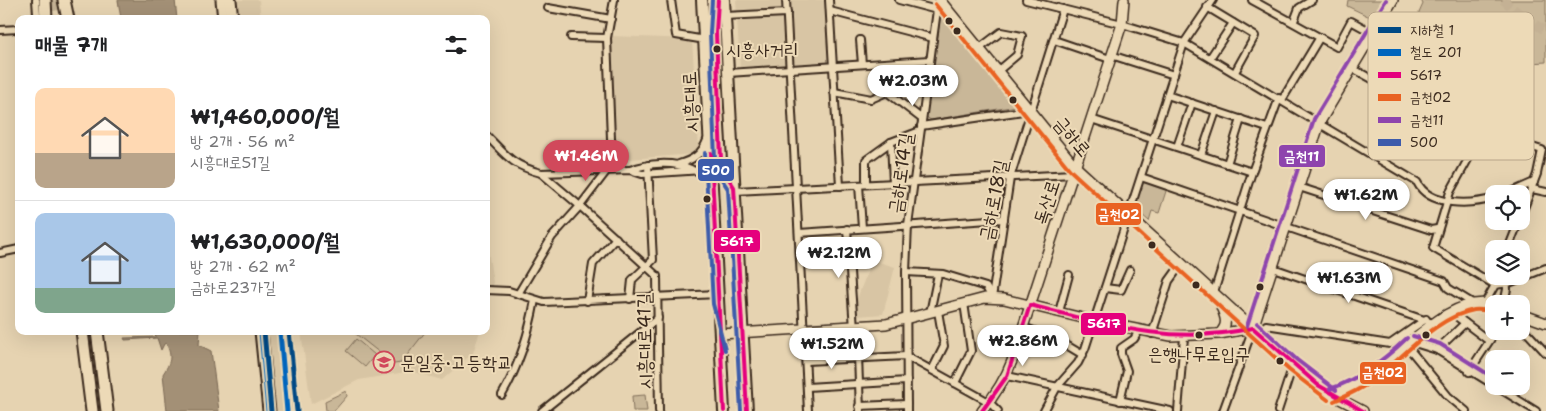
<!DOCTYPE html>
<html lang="ko">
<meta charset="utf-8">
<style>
:root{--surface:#fff;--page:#f2f2f2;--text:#202124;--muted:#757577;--line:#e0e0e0;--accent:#d1495b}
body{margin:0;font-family:"Shantell Sans","Poor Story",sans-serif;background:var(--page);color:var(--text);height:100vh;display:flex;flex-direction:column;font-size:19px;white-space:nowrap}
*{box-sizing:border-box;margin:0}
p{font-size:16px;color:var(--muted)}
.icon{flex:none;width:28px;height:28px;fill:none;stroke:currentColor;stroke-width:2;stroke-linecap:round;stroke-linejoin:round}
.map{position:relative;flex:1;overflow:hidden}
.drawer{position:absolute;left:15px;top:15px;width:475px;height:320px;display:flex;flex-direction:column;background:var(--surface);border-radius:10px;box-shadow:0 5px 20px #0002}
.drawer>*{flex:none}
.buttons{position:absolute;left:1485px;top:185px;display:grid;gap:10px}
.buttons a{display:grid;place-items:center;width:45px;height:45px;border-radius:10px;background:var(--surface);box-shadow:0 5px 20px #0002;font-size:25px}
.price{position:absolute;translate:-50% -42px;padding:0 11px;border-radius:18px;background:#fff;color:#222;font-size:16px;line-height:32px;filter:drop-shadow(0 1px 2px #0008)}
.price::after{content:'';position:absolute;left:50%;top:30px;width:15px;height:11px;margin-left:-8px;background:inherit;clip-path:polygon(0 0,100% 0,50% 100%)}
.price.selected{background:var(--accent);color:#fff}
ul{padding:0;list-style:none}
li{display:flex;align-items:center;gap:15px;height:125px;padding:0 20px}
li+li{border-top:1px solid var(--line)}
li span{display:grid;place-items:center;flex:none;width:140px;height:100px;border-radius:10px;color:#555}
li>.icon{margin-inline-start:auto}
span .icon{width:60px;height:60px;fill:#fffc;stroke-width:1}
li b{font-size:21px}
h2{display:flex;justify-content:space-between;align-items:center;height:60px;padding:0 20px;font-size:21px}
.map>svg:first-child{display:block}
.built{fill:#d8c5a4}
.green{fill:#c9b798;stroke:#82705b}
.water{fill:#a39076;stroke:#796753}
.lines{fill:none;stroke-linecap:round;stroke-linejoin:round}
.secondary-tunnel{stroke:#c4b194;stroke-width:9;stroke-dasharray:9 4.5;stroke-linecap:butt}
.highway-tunnel{stroke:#c4b194;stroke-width:11;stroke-dasharray:11 5.5;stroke-linecap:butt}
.street-casing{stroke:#3b2a1e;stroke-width:10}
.secondary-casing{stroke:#3b2a1e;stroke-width:12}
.primary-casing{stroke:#3b2a1e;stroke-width:14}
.highway-casing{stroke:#3b2a1e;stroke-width:15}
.street{stroke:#eddab7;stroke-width:6}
.secondary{stroke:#eddab7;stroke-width:9}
.primary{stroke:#eddab7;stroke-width:10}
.highway{stroke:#eddab7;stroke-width:11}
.bus-1-casing{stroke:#eddab7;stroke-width:8}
.bus-2-casing{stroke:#eddab7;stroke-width:8}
.bus-3-casing{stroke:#eddab7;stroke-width:8}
.bus-4-casing{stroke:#eddab7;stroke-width:8}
.bus-1{stroke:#e5007d;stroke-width:4}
.bus-2{stroke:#e96222;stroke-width:4}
.bus-3{stroke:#8e44ad;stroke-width:4}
.bus-4{stroke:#3d5bab;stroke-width:4}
.rail-1-casing{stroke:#eddab7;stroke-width:9}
.rail-1{stroke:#0065bd;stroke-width:5}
.metro-1-casing{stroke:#eddab7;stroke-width:9}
.metro-1{stroke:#004a85;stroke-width:5}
.bus-dot{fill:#3b2a1e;stroke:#eddab7;stroke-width:2}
.labels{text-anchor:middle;stroke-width:4;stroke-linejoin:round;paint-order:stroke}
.bus-label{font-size:18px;fill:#3b2a1e;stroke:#eddab7;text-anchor:start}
.street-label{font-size:19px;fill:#3b2a1e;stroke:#eddab7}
.poi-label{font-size:19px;fill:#3b2a1e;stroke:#eddab7;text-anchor:start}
.key{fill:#eddab7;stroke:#b8a589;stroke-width:1}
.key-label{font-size:14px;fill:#3b2a1e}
.line-badge{stroke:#eddab7;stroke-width:2}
.badge-label{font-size:14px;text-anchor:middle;font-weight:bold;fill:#fff}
</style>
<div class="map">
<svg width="1546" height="411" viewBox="0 0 1546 411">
<rect width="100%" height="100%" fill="#e6d3b1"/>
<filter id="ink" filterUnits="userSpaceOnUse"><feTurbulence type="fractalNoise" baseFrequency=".02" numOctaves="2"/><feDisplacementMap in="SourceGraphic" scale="10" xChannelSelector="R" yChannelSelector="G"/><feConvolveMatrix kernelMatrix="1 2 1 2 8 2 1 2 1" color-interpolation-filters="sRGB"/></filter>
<g filter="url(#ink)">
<g class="built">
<path d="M 227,0 L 259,0 L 261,19 L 229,19 Z"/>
<path d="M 736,0 L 783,0 L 786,64 L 784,66 L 740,69 Z"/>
<path d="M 790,0 L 826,0 L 830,61 L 827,64 L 796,66 L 794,63 Z"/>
<path d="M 610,36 L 692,39 L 699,150 L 694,154 L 617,160 Z"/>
<path d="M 486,238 L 493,282 L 486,309 Z"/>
<path d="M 872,260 L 895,267 L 883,314 L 858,316 L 855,316 L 855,304 Z"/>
<path d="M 259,331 L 292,331 L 300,411 L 267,411 Z"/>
<path d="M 301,331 L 480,331 L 473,353 L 442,380 L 411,371 L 359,380 L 311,404 Z"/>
</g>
<g class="green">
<path d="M 1348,0 L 1386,0 L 1374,19 L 1347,6 Z"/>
<path d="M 1421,0 L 1546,0 L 1546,62 L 1529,63 L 1461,44 L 1454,70 L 1442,70 L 1404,46 L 1405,44 L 1419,44 L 1423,21 L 1419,13 L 1423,4 Z"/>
<path d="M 941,13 L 1017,106 L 931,120 L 926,117 Z"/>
<path d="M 1142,182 L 1167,188 L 1159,213 L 1152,211 L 1149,221 C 1130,205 1134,204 1142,182 Z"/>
<path d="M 352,331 L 426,331 L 401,363 L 394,364 Z"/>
<path d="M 356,339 L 375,355 L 365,367 L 346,351 Z"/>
<path d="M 346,391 L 347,396 L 334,411 L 326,411 L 325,401 Z"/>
<path d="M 645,395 L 647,411 L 633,411 L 632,396 Z"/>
</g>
<g class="water">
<path d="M 118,0 L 175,0 L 177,19 L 121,19 Z"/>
<path d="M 157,331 L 200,331 L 199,345 L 211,351 L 219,411 L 167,411 L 163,374 C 170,363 173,357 166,343 L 164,344 L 161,350 L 157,338 L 125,340 L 124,338 L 155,337 Z"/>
</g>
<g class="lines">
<path class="secondary-tunnel" d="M 1503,0 L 1525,18 L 1546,31"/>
<path class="highway-tunnel" d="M 52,0 L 56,19"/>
<g class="street-casing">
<g id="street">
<path d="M 671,0 L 676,35 L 705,40"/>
<path d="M 786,0 L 808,411"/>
<path d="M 829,0 L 840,186"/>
<path d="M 899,0 L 937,10"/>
<path d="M 1026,0 L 1122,24 L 1184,43 L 1417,182 C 1429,207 1471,205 1494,198"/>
<path d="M 1252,0 L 1337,47 L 1351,21 L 1373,33"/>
<path d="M 1207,7 L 1255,36 L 1235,72"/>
<path d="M 548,8 L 611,19"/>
<path d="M 830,11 L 933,38"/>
<path d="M 725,16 L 787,13"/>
<path d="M 35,19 L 37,14 L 36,0"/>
<path d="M 1294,21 L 1299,8 L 1312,0"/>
<path d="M 0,30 L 19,29"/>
<path d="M 571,37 L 607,38"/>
<path d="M 860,40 L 862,64"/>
<path d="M 1054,40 L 1110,59"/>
<path d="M 980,48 L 1001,32 L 1022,36 L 1017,55 L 998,71"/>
<path d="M 1111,55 L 1174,75"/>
<path d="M 1210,58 L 1233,23"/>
<path d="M 1352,68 L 1426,109 L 1483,132 L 1542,150 L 1537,174 L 1521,216"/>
<path d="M 728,73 L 930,60"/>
<path d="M 834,92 L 871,99 L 887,92 L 922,119"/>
<path d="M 1167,95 L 1267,128"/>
<path d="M 1282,100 L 1320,37"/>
<path d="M 1091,119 L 1252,172"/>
<path d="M 921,126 L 1030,110"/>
<path d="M 1483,132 L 1450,192 L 1433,248 L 1495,285"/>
<path d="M 486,135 C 506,155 511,165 541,173 L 630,170 L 642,174 L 733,168"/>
<path d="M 891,142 L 893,183"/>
<path d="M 1177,147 L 1192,103"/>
<path d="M 1201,155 L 1216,111"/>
<path d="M 679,164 C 693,160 702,154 707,140"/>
<path d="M 1227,164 L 1241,119"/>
<path d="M 630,170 C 649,163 672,161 691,169"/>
<path d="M 541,173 L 580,206 L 657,276 L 659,411"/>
<path d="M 1141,177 L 1444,281 L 1448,288 L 1474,304"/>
<path d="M 866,184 L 866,160 L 891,142 L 920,131"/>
<path d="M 859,185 L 862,228"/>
<path d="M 1299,187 L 1431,230 L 1437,229"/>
<path d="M 1532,189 L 1546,192"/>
<path d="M 735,191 L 1073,174"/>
<path d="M 1507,194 L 1534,182"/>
<path d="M 847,229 L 854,328"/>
<path d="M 799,233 L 1004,219"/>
<path d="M 1508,249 L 1519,221"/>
<path d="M 0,253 L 19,249"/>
<path d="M 1273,268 L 1433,323"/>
<path d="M 906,272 L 943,274 L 986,287 L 992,298"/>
<path d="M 1105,288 L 1121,290 L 1130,270"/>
<path d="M 486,290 L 509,291 L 544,302 L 718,294"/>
<path d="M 1214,292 L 1252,172 L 1279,98"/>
<path d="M 518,294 L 552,237 L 580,206 L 612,164 L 607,38 L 614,0"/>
<path d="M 992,298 L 1010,178 L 1063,9"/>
<path d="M 630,299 L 632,280 L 653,260 L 648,165"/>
<path d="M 587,301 L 593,264 L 616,238"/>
<path d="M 1485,303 L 1495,285 L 1509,283 L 1546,268"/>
<path d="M 1488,303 L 1494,318"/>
<path d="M 1504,304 L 1507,289 L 1506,276"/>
<path d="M 1059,312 L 1069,275"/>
<path d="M 930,313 L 938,274"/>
<path d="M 1452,313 L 1489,341"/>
<path d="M 1266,325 L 1390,344 L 1426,319"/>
<path d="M 1521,326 L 1546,353"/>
<path d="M 1023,327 L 1058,340 L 1083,355"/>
<path d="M 857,328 L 860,411"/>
<path d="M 1152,334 L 1169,281 L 1182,263"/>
<path d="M 1411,342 L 1437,350 L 1536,411"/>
<path d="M 1407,346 L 1448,396 L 1466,411"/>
<path d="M 1437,350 L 1465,323"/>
<path d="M 806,361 L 906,356 L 989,402 L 998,411"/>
<path d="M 932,370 L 944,346 L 938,311"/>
<path d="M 1469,372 L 1496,331"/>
<path d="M 1007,376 L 1170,411"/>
<path d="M 955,383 L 971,351 L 964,303"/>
<path d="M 807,387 L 907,381"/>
<path d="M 502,395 C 519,366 529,333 535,300"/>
<path d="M 1120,401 L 1127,371 L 1121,354 L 1121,348 L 1134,339 L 1139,331"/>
<path d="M 859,406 L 907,404"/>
<path d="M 542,411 L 658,318"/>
<path d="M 907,411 L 906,272 L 908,225 L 937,10 L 944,4"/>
<path d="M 1044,411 L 1057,387 L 1078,363 L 1085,349 L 1184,43 L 1213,0"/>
<path d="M 1178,411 L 1184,337"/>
<path d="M 1223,411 L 1253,328"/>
<path d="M 1278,411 L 1293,365"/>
</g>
</g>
<g class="secondary-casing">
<g id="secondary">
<path d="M 940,0 L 1075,166 L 1293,365 L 1332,395 L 1363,411"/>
<path d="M 1218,298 C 1222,313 1232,322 1219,334"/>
<path d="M 1521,314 L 1546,323"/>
<path d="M 1253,328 L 1320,122 L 1393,0"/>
<path d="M 720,334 L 886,324 L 985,298 L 1004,299 L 1095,321 L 1171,336 L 1219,334 L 1253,328"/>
<path d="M 1332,395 C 1383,383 1442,289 1494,305"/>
<path d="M 982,411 C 995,395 1005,380 1012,361 L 1122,24 L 1124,0"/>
</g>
</g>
<g class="primary-casing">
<g id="primary">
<path d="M 702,0 L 724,411"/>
<path d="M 724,0 L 747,411"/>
</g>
</g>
<g class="highway-casing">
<g id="highway">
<path d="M 45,0 L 46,19"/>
<path d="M 64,0 L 68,19"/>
<path d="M 222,0 L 224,19"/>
<path d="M 230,0 L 232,19"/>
<path d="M 82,331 L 92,411"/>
<path d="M 97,331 L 107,411"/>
<path d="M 261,331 L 269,411"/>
</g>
</g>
<use href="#street" class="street"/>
<use href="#secondary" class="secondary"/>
<use href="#primary" class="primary"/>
<use href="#highway" class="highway"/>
<g class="bus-1-casing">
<g id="bus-1">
<path d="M 718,0 L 716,33 L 721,159 L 722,168 L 734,187 L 747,411"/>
<path d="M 711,153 L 724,411"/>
<path d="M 1030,305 C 1108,325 1172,346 1253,328"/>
<path d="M 1253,328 L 1318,385 L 1363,411"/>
<path d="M 982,411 L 1007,376 L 1030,305"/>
</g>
</g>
<g class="bus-2-casing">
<g id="bus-2">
<path d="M 935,4 L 1070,170 L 1289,370 L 1328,400"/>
<path d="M 1334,401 C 1349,395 1362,388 1375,379 C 1405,356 1436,317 1474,310 C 1480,309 1488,311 1494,311"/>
</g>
</g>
<g class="bus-3-casing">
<g id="bus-3">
<path d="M 1257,323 L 1297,360 L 1336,390"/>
<path d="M 1247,326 L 1314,119 L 1386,0"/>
<path d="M 1413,336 L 1440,344 L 1494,378"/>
<path d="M 1330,389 C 1359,379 1385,359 1407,338"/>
</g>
</g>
<g class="bus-4-casing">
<g id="bus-4">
<path d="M 712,0 L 710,33 L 715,159 L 716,170 L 728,189 L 741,411"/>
<path d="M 705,153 L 713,304 L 725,350"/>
</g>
</g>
<use href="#bus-1" class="bus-1"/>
<use href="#bus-2" class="bus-2"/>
<use href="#bus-3" class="bus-3"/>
<use href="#bus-4" class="bus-4"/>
<g class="rail-1-casing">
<g id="rail-1">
<path d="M 261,332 L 268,411"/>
<path d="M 280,332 L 287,411"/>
</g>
</g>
<use href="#rail-1" class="rail-1"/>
<g class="metro-1-casing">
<g id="metro-1">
<path d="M 264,331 L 271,411"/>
<path d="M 289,331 L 297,411"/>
</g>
</g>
<use href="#metro-1" class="metro-1"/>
</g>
</g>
<defs>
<g id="school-ring" transform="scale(1.125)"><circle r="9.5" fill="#eddab7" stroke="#d1495b" stroke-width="1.5"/><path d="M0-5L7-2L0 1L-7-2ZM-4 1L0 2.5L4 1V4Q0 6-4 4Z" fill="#d1495b"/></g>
</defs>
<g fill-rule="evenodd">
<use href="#school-ring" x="384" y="362"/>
</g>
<g class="bus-dot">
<circle cx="949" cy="21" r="4.5"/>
<circle cx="957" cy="31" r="4.5"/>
<circle cx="717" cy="49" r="4.5"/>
<circle cx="1013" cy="100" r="4.5"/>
<circle cx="707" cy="199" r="4.5"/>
<circle cx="1152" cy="245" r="4.5"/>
<circle cx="1196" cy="285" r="4.5"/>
<circle cx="1260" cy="287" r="4.5"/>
<circle cx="1199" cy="335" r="4.5"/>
<circle cx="1426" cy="335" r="4.5"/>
<circle cx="1280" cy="361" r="4.5"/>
</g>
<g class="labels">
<g class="bus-label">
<text x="726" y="56">시흥사거리</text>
<text x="1199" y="360" text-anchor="middle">은행나무로입구</text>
</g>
<g class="street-label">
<text transform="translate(690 102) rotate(-93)" y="7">시흥대로</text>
<text transform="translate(1073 136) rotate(50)" y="7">금하로</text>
<text transform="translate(900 173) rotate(-82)" y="7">금하로14길</text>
<text transform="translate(993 200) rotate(-79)" y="7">금하로18길</text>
<text transform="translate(1046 202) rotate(-72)" y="7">독산로</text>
<text transform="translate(644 341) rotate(-91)" y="7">시흥대로41길</text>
</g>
<g class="poi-label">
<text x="400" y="369">문일중·고등학교</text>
</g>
</g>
<rect x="1368" y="12" width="166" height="148" rx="8" class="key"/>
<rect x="1378" y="27" width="23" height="6" fill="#004a85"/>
<rect x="1378" y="49" width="23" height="7" fill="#0065bd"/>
<rect x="1378" y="72" width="23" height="6" fill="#e5007d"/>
<rect x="1378" y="94" width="23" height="7" fill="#e96222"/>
<rect x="1378" y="117" width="23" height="6" fill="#8e44ad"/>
<rect x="1378" y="139" width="23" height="7" fill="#3d5bab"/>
<g class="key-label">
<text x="1410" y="35">지하철 1</text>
<text x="1410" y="57">철도 201</text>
<text x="1410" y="80">5617</text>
<text x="1410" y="102">금천02</text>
<text x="1410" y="125">금천11</text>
<text x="1410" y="147">500</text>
</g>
<g class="line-badge">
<rect x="1278" y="144" width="48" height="24" rx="5" fill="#8e44ad"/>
<rect x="697" y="158" width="38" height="24" rx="5" fill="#3d5bab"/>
<rect x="1095" y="202" width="47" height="24" rx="5" fill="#e96222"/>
<rect x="713" y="229" width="48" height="24" rx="5" fill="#e5007d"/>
<rect x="1080" y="312" width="47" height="24" rx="5" fill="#e5007d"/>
<rect x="1359" y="361" width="48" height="24" rx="5" fill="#e96222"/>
</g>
<g class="badge-label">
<text x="1302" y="161">금천11</text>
<text x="716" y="175">500</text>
<text x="1119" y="219">금천02</text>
<text x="737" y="246">5617</text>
<text x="1104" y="328">5617</text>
<text x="1383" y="377">금천02</text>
</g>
</svg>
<div class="buttons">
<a><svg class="icon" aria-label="locate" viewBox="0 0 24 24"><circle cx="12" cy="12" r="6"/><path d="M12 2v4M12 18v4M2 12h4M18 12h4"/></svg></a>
<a><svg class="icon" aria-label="layers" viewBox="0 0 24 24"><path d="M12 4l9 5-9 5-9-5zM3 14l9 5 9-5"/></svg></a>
<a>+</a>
<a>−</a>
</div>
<b class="price" style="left:913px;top:107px">₩2.03M</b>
<b class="price selected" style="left:586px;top:182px">₩1.46M</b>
<b class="price" style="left:1366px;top:221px">₩1.62M</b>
<b class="price" style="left:839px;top:279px">₩2.12M</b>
<b class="price" style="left:1349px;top:304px">₩1.63M</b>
<b class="price" style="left:1023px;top:367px">₩2.86M</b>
<b class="price" style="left:832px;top:370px">₩1.52M</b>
<section class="drawer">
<h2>매물 7개<svg class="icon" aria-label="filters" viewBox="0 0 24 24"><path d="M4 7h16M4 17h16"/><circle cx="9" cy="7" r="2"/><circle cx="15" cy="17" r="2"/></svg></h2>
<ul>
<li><span style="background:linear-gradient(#ffd9b3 65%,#b9a48a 0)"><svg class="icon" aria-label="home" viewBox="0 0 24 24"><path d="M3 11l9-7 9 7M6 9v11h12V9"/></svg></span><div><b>₩1,460,000/월</b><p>방 2개 · 56 m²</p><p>시흥대로51길</p></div></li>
<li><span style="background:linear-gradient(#a9c7e8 75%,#7fa58c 0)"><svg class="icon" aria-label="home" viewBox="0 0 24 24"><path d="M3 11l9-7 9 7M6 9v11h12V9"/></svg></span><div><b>₩1,630,000/월</b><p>방 2개 · 62 m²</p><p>금하로23가길</p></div></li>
</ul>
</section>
</div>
